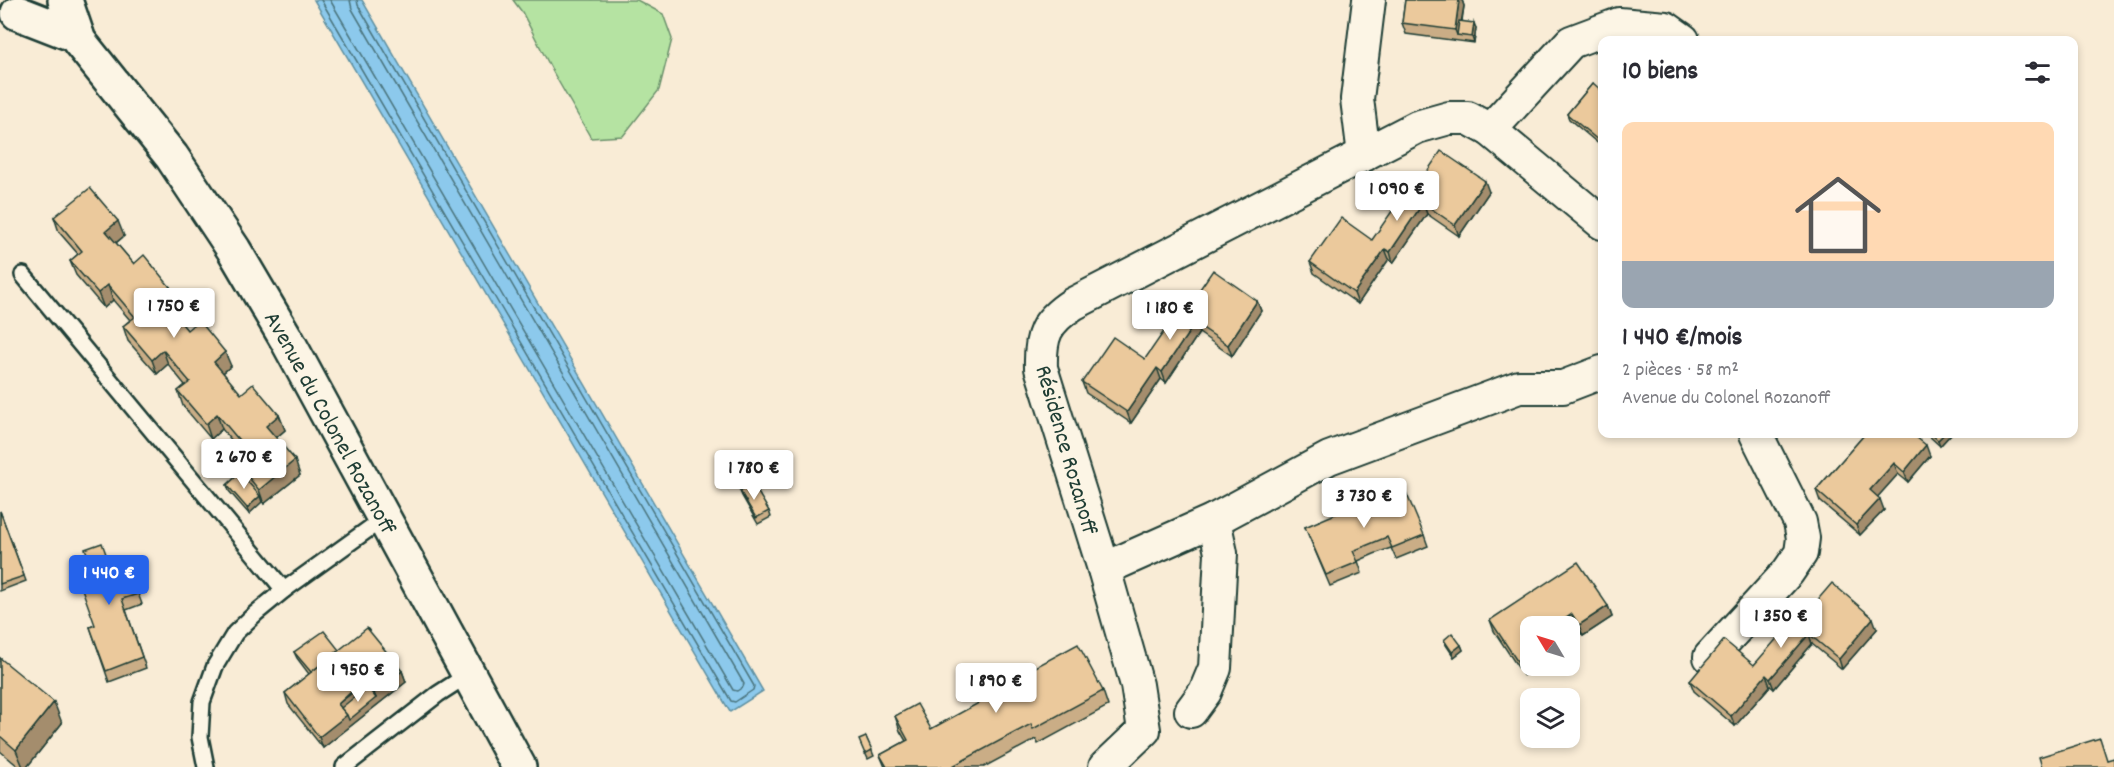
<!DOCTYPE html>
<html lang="fr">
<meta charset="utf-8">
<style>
:root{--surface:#fff;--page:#f2f2f3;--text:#2b2b33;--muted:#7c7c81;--accent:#2563eb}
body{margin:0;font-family:Dekko,sans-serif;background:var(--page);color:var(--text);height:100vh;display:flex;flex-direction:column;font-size:22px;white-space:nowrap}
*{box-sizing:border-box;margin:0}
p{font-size:20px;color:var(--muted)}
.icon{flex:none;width:33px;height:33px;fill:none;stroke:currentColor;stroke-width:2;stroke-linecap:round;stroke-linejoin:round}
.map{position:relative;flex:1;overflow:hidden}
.sheet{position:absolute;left:1598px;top:36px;width:480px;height:402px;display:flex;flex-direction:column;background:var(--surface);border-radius:12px;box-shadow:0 3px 9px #0003}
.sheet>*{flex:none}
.needle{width:39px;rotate:308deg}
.fabs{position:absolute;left:1520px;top:616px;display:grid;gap:12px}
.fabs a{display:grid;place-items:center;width:60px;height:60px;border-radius:12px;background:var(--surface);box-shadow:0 3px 9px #0003;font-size:30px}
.price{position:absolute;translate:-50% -51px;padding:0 14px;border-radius:6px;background:#fff;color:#222;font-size:20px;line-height:39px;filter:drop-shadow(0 2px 3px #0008)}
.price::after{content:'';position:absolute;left:50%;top:36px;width:18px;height:14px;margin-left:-9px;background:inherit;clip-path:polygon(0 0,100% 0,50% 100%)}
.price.active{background:var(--accent);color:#fff}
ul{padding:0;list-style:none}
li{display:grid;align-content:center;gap:12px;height:318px;padding:0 24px}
li span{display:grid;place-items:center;height:186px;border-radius:12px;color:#555}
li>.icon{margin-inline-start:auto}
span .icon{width:108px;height:108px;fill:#fffc;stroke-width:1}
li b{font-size:26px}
h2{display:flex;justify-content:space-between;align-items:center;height:72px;padding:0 24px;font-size:26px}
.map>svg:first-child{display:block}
.green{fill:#b5e3a2;stroke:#6a906b;stroke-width:1.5}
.water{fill:#8cc9ec;stroke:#6091a2;stroke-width:1.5}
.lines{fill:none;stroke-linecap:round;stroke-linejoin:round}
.shore{stroke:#4b757e;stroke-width:1.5}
.lane-casing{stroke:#1f3d34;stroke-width:20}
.street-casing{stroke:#1f3d34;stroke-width:36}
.secondary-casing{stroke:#1f3d34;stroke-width:38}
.lane{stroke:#fcf5e5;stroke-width:15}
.street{stroke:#fcf5e5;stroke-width:32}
.secondary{stroke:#fcf5e5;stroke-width:33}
.wall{fill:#caad86;stroke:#1f3d34;stroke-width:1.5}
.shaded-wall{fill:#a48d6d;stroke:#1f3d34;stroke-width:1.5}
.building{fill:#ebc99c;stroke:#1f3d34;stroke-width:1.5}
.labels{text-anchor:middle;stroke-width:5;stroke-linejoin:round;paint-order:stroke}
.street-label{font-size:24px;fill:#1f3d34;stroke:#fcf5e5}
</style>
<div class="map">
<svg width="2114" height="767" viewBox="0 0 2114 767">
<rect width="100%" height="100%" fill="#f9ecd6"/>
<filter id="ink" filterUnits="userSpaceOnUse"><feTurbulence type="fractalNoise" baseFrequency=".0167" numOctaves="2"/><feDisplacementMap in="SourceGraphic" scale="12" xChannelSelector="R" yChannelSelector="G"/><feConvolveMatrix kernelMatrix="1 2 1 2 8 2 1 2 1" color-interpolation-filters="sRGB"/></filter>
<g filter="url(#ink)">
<path class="green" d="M 513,0 L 637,0 L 663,14 L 672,39 L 659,90 L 623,136 L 591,138 L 553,72 L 522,12 Z"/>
<path class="water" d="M 314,0 L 362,0 L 763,691 L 730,712 Z"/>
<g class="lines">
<g class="shore">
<path d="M 321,0 L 731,701 L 735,702 L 753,690 L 754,686 L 358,5 L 357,0"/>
<path d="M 330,0 L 733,690 L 737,691 L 743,687 L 744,684 L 352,9 L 350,0"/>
</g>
<g class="lane-casing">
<g id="lane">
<path d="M 23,275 L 284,590"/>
<path d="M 206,767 L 200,737 L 202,702 L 215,666 L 235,633 L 256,613 L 284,590 L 384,518"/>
<path d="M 344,767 L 438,694 L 469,674"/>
</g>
</g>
<g class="street-casing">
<g id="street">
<path d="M 1490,130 L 1571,42 L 1619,24 L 1666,28 L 1683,40"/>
<path d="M 1364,155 L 1357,99 L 1369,0"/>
<path d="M 1104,569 L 1214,520 L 1329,458 L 1519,387 L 1563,387 L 1602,372"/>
<path d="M 1710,657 L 1788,572 L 1801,553 L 1803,538 L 1800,522 L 1756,434"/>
<path d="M 1191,711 L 1205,692 L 1215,668 L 1221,553 L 1214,520"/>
<path d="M 1105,767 L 1144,730 L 1137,685 L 1104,569 L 1041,368 C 1040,336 1045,322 1073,304 L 1417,127 L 1449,118 L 1468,118 L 1490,130 L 1602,223"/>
</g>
</g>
<g class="secondary-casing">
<g id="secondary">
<path id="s1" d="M 65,0 L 79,41 L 172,157 L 234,250 L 287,340 L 519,767"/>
<path d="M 18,13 L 77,36"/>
</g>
</g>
<use href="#lane" class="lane"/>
<use href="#street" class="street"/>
<use href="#secondary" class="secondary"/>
</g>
<g class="wall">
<path d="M 1405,0 L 1462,0 L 1464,6 L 1462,21 L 1476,28 L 1474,43 L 1406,34 L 1402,23 Z"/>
<path d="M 1593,83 L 1601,146 L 1569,119 L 1567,114 Z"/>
<path d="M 1489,192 L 1459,236 L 1427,214 L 1393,263 L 1389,259 L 1358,304 L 1314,273 L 1310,262 L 1372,240 L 1411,195 Z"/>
<path d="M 54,217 L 124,236 L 116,243 L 134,264 L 170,287 L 176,302 L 168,308 L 187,330 L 231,366 L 223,373 L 241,394 L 279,415 L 285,430 L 276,438 L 300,475 L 264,504 L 262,501 L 249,514 L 229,491 L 227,485 L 239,474 L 236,471 L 231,456 L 239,449 L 222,429 L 211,439 L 183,406 L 178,391 L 185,385 L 168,364 L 157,374 L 128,341 L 123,326 L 130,320 L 113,300 L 104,308 L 76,275 L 70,261 L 78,254 L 59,232 Z"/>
<path d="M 1257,301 L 1261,311 L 1232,356 L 1199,333 L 1166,383 L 1161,379 L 1131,423 L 1086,393 L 1082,382 L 1145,359 L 1183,314 Z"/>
<path d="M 1865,434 L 1930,456 L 1908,482 L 1898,474 L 1877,497 L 1884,510 L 1860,535 L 1820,501 L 1816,490 Z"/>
<path d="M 1927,434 L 1951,434 L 1940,446 Z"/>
<path d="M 740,491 L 769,511 L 771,517 L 758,524 L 742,496 Z"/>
<path d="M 0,511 L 26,581 L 0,591 Z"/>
<path d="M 1305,527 L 1424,535 L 1428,546 L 1396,559 L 1391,548 L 1374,554 L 1358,561 L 1362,573 L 1330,586 Z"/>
<path d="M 125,559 L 142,604 L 126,610 L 146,668 L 109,682 L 90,627 L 95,625 L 110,565 Z"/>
<path d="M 1608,606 L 1612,617 L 1583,636 L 1575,625 L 1569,630 L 1569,627 L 1530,627 L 1523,675 L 1494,631 L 1490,620 Z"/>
<path d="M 1797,624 L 1877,629 L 1842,669 L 1812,644 L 1774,689 L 1770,686 L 1735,726 L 1694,691 L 1690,681 L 1754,665 Z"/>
<path d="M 1444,640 L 1461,645 L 1463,650 L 1454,657 L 1446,645 Z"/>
<path d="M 339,650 L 402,671 L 406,682 L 323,748 L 288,704 L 285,693 L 309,674 L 297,658 L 294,652 Z"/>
<path d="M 0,658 L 62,723 L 27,767 L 19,767 L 0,751 Z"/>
<path d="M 1008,682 L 1103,691 L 1108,706 L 1038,744 L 1036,739 L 984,767 L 885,767 L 880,755 L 906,741 L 900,731 L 895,716 L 931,729 L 1010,687 Z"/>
<path d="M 866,737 L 874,756 L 868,759 L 862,746 Z"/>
</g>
<g class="shaded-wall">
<path d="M 1459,0 L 1462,0 L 1464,6 L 1459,35 L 1457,35 L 1455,30 Z"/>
<path d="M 1474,23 L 1476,28 L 1474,43 L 1472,37 Z"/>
<path d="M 1602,137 L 1602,145 L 1601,146 L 1599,141 Z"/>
<path d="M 1485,181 L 1489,192 L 1459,236 L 1455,225 Z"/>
<path d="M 1423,203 L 1427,214 L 1393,263 L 1390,252 Z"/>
<path d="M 118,221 L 124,236 L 112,246 L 106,231 Z"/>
<path d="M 1385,249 L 1389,259 L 1358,304 L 1354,293 Z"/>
<path d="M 108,285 L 113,300 L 104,308 L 98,293 Z"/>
<path d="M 170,287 L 176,302 L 164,311 L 159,296 Z"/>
<path d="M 1257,301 L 1261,311 L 1232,356 L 1228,345 Z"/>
<path d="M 1195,323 L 1199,333 L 1166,383 L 1162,372 Z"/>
<path d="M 163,350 L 168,364 L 157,374 L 152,360 Z"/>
<path d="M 225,352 L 231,366 L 219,376 L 214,362 Z"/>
<path d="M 1157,368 L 1161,379 L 1131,423 L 1127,412 Z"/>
<path d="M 217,414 L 222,429 L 211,439 L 206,424 Z"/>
<path d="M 279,415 L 285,430 L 272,441 L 266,426 Z"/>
<path d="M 1944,434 L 1951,434 L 1940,446 L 1938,440 Z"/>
<path d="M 1926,445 L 1930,456 L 1908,482 L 1904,472 Z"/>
<path d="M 295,460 L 300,475 L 264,504 L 259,490 Z"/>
<path d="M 1894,463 L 1898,474 L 1874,501 L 1870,490 Z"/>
<path d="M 260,496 L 262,502 L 249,514 L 247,508 Z"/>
<path d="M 1880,499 L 1884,510 L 1860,535 L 1856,525 Z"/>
<path d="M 1608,606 L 1612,617 L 1583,636 L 1579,625 Z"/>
<path d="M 1572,614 L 1575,625 L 1569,630 L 1569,627 L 1553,627 Z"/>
<path d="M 1873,618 L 1877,629 L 1842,669 L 1839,659 Z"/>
<path d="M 1809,634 L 1812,644 L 1774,689 L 1770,679 Z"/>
<path d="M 1461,645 L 1463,650 L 1454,657 L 1452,652 Z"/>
<path d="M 1530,657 L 1530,666 L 1537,666 L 1523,675 L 1519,664 Z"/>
<path d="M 402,671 L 406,682 L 323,748 L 319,737 L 347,715 L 376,698 L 374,693 Z"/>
<path d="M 1766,675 L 1770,686 L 1735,726 L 1731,716 Z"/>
<path d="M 366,682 L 370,692 L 343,713 L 338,704 Z"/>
<path d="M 54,702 L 62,723 L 27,767 L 23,767 L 16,750 Z"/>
</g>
<g class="building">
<path d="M 1405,0 L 1459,0 L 1455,30 L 1402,23 Z"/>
<path d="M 1459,21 L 1474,23 L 1472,37 L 1457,35 Z"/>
<path d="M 1593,83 L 1602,91 L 1602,137 L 1599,141 L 1567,114 Z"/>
<path d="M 1441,151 L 1485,181 L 1455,225 L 1423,203 L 1390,252 L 1385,249 L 1354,293 L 1310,262 L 1341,218 L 1372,240 L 1406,191 L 1411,195 Z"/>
<path d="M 90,188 L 118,221 L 106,231 L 134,264 L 144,255 L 170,287 L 159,296 L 187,330 L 199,320 L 225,352 L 214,362 L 241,394 L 253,384 L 279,415 L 266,426 L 295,460 L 259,490 L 231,456 L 243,445 L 217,414 L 206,424 L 178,391 L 190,382 L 163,350 L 152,360 L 123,326 L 135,317 L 108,285 L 98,293 L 70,261 L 82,251 L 54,217 Z"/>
<path d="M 1213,270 L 1257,301 L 1228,345 L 1195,323 L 1162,372 L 1157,368 L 1127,412 L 1082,382 L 1113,337 L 1145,359 L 1178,311 L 1183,314 Z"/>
<path d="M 1865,434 L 1912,434 L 1926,445 L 1904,472 L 1894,463 L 1870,490 L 1880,499 L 1856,525 L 1816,490 Z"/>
<path d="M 1931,434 L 1944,434 L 1938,440 Z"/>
<path d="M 240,473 L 260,496 L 247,508 L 227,485 Z"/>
<path d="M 753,484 L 769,511 L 756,518 L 740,491 Z"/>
<path d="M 1403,485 L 1424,535 L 1392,548 L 1387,537 L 1353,551 L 1358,562 L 1326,575 L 1305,527 Z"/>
<path d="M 0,511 L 24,576 L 0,584 Z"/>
<path d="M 102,543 L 110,565 L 125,559 L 138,594 L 122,599 L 142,657 L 106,671 L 90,627 L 95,625 L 72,561 L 88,555 L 85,549 Z"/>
<path d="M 1578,562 L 1608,606 L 1579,625 L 1572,614 L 1553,627 L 1530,627 L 1530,657 L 1519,664 L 1490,620 Z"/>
<path d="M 1832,583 L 1873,618 L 1839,659 L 1809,634 L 1770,679 L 1766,675 L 1731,716 L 1690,681 L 1724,640 L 1754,665 L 1793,620 L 1797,624 Z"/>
<path d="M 367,628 L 402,671 L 374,693 L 366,682 L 351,692 L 338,704 L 347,715 L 319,737 L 285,693 Z"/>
<path d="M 324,631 L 339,650 L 311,672 L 294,652 Z"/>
<path d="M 1452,633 L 1461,645 L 1452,652 L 1444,640 Z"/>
<path d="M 1078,644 L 1103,691 L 1033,729 L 1031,724 L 951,767 L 887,767 L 880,755 L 908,740 L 895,716 L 917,704 L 931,729 L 1010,686 L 1008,682 Z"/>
<path d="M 0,658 L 54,702 L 16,750 L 0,736 Z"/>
<path d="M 367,687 L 376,698 L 349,720 L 347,715 L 341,708 Z"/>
<path d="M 866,737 L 872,750 L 865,754 L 859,740 Z"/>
<path d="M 2100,738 L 2107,760 L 2114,758 L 2114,767 L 2042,767 L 2039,757 Z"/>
</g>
</g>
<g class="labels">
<g class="street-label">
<text dy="8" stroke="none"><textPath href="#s1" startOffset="502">Avenue du Colonel Rozanoff</textPath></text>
<text transform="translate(1068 450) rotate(74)" y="8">Résidence Rozanoff</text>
</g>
</g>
</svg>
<div class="fabs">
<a><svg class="needle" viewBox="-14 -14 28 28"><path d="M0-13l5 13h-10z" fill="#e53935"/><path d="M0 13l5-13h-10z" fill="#7c7c81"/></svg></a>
<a><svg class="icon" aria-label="layers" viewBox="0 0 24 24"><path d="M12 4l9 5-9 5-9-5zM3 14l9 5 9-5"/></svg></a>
</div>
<b class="price" style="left:1397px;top:222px">1 090 €</b>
<b class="price" style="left:174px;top:339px">1 750 €</b>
<b class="price" style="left:1170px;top:341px">1 180 €</b>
<b class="price" style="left:244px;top:490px">2 670 €</b>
<b class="price" style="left:754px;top:501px">1 780 €</b>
<b class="price" style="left:1364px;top:529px">3 730 €</b>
<b class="price active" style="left:109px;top:606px">1 440 €</b>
<b class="price" style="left:1781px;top:649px">1 350 €</b>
<b class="price" style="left:358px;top:703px">1 950 €</b>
<b class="price" style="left:996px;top:714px">1 890 €</b>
<section class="sheet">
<h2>10 biens<svg class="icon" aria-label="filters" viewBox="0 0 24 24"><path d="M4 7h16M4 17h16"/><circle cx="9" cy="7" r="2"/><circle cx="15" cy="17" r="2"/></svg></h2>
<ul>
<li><span style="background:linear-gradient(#ffd9b3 75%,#9aa5b1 0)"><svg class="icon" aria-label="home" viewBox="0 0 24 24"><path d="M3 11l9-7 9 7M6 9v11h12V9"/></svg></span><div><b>1 440 €/mois</b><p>2 pièces · 58 m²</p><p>Avenue du Colonel Rozanoff</p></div></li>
</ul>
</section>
</div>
